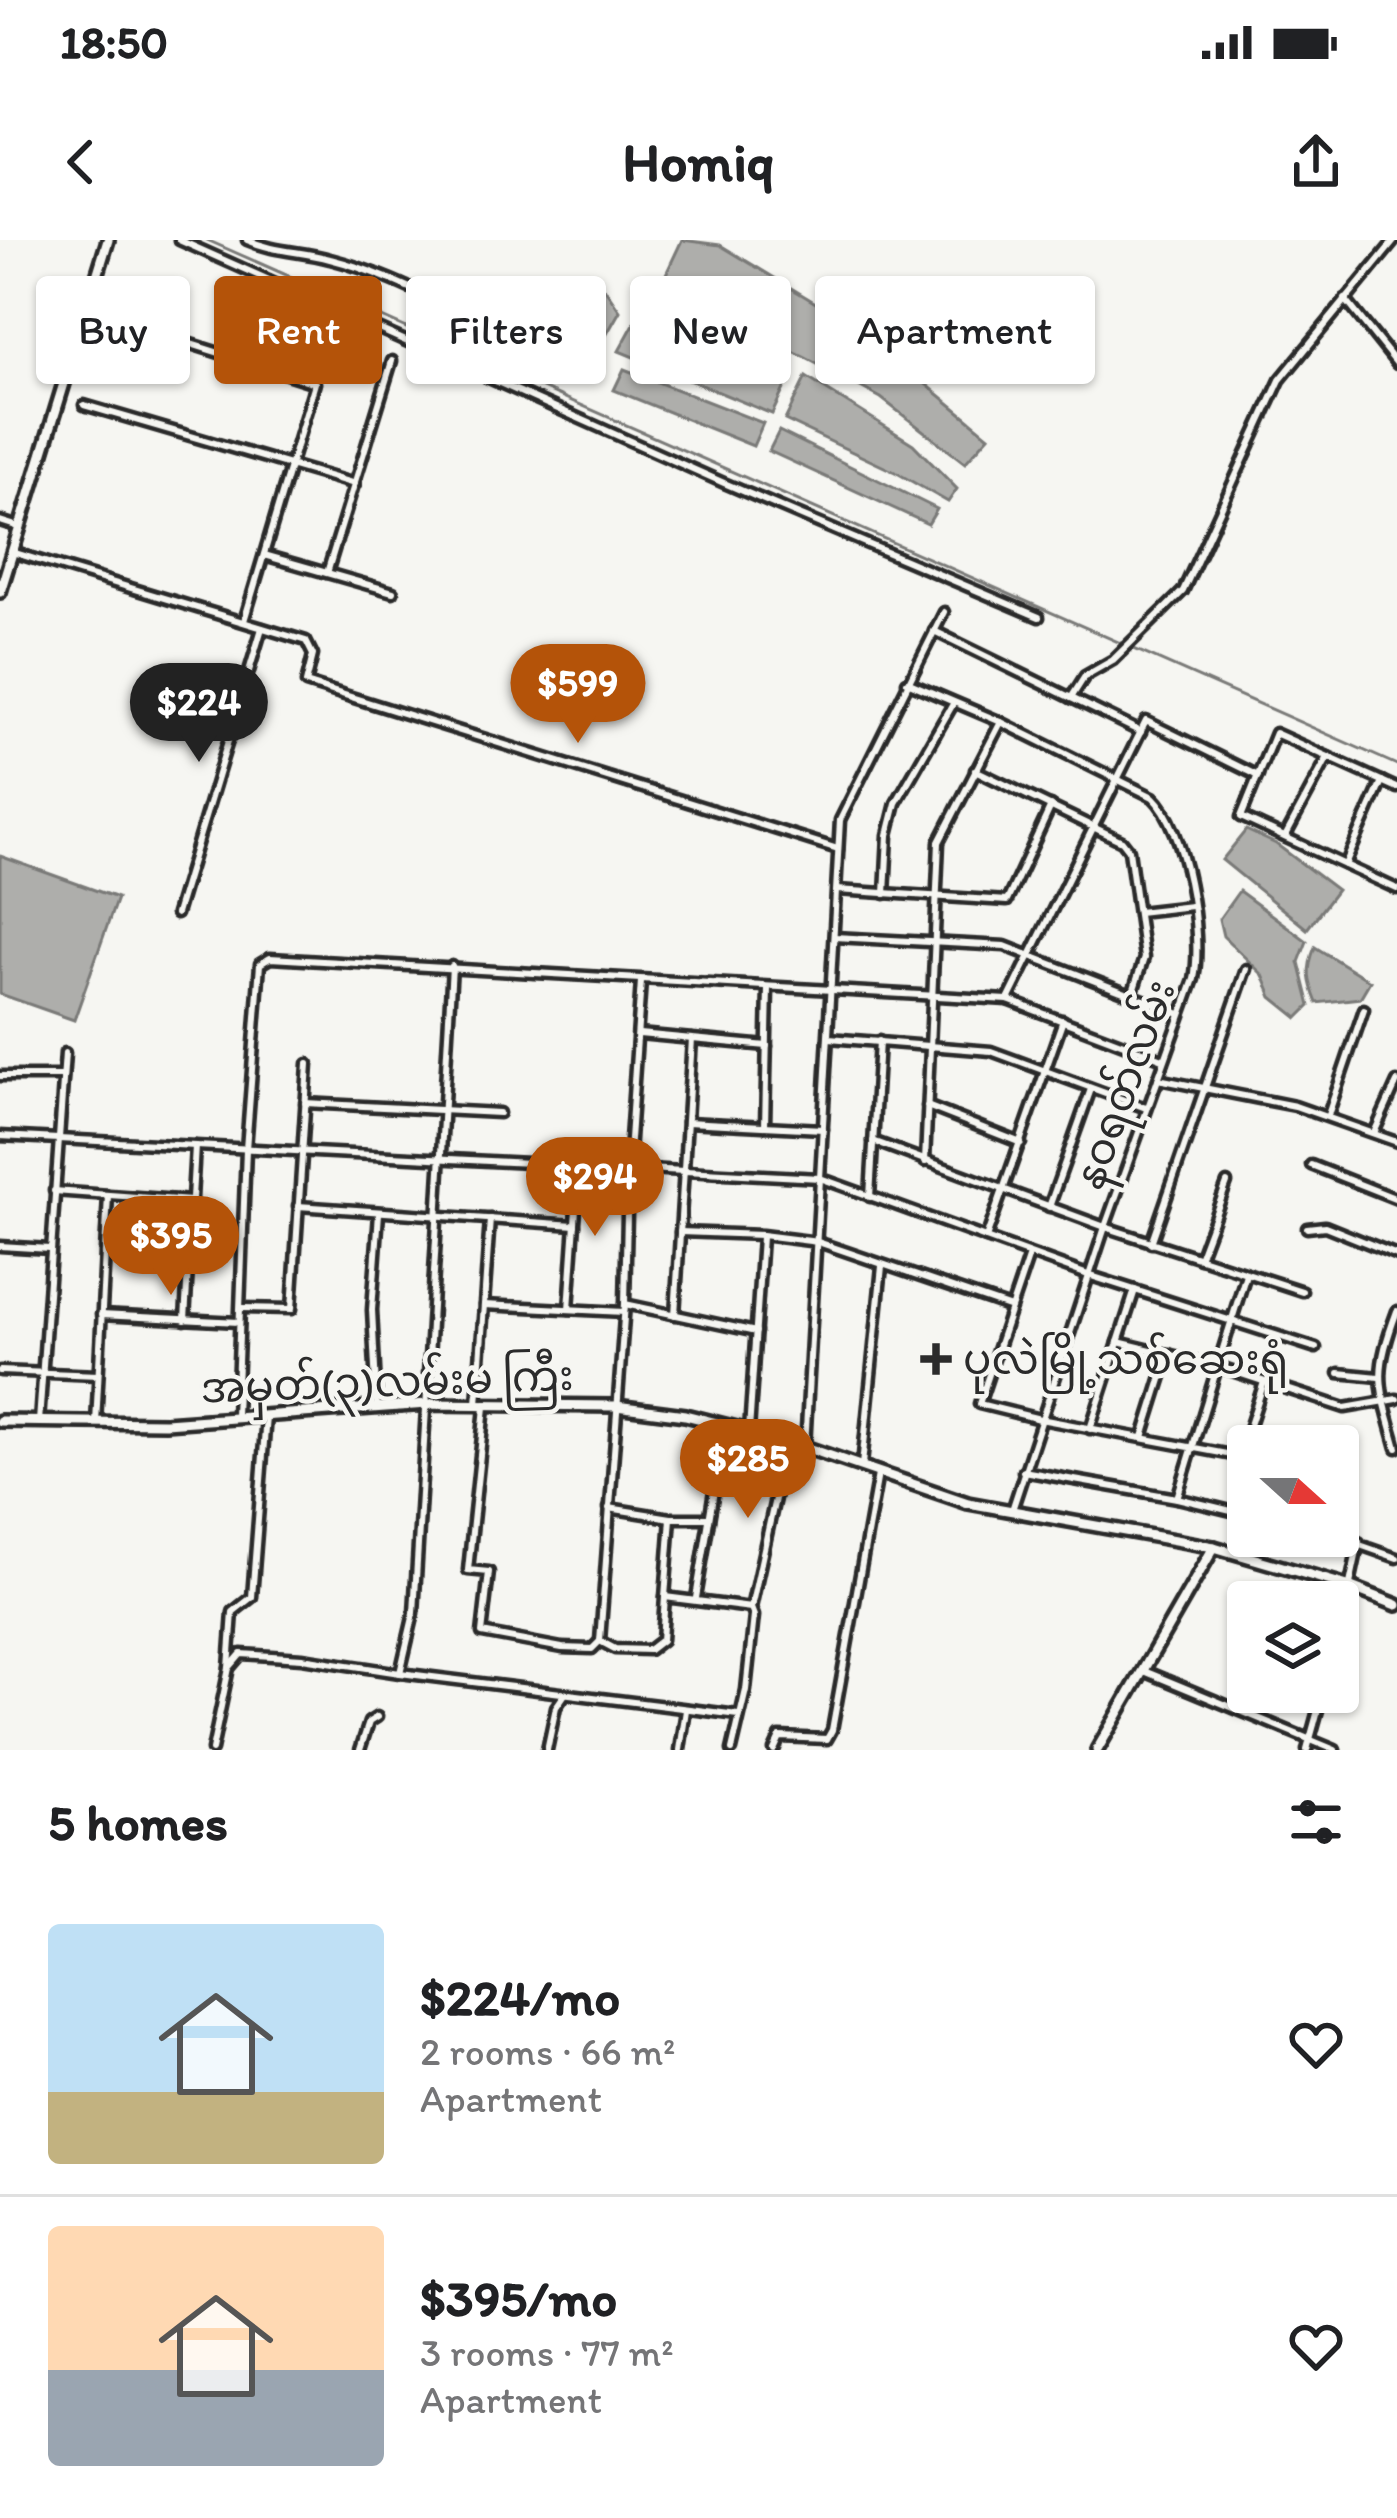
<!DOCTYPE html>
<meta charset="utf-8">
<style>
:root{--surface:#fff;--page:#f2f2f2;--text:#202124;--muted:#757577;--line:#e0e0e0;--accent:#b45309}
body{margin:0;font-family:Itim,"Noto Sans Myanmar",sans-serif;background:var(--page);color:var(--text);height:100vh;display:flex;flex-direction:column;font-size:45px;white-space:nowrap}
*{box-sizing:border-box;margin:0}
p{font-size:39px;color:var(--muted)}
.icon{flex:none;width:66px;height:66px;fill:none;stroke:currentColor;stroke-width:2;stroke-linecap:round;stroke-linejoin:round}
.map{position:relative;height:1510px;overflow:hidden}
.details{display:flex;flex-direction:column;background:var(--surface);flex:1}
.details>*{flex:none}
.guide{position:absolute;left:36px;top:36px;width:1326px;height:108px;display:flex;gap:24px}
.needle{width:78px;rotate:111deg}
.tools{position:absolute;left:1227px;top:1185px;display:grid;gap:24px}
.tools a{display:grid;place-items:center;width:132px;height:132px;border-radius:12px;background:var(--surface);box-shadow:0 3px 9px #0004;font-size:60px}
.price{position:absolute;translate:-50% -102px;padding:0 27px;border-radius:42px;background:var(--accent);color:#fff;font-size:39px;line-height:78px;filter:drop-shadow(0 3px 6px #0008)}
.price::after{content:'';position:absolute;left:50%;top:72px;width:36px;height:27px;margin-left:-18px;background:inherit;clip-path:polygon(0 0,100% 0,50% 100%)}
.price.on{background:#222;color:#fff}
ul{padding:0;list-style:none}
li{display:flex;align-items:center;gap:36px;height:300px;padding:0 48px}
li+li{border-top:3px solid var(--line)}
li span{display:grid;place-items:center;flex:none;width:336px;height:240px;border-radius:12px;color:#555}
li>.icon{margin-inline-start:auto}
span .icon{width:144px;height:144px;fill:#fffc;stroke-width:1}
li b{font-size:51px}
h2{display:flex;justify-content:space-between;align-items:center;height:144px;padding:0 48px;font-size:51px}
.chip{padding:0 42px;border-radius:12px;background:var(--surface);box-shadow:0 3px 9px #0004;font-size:42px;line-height:108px}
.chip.on{background:var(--accent);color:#fff}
.status{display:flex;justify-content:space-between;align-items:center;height:84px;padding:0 60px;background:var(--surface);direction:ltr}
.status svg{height:33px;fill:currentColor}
header{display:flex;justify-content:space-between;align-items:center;height:156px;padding:0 48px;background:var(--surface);font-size:54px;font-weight:700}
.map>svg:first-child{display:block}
.water{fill:#aeaeab;stroke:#7a7a78;stroke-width:3}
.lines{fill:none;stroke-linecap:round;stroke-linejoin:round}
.stream{stroke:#7a7a78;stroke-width:3}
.street-casing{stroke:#2b2b2b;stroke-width:15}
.secondary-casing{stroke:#2b2b2b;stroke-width:18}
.primary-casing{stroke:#2b2b2b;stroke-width:18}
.street{stroke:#f6f6f2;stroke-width:6}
.secondary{stroke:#f6f6f2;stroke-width:9}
.primary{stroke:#f6f6f2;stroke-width:9}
.poi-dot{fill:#2b2b2b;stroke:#f6f6f2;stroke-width:4.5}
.labels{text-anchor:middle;stroke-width:9;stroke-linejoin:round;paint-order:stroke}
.street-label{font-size:42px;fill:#2b2b2b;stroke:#f6f6f2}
.poi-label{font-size:42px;fill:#2b2b2b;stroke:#f6f6f2;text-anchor:start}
</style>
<div class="status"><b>18:50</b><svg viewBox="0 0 49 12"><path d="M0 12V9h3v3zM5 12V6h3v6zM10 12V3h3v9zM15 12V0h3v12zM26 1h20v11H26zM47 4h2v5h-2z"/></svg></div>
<header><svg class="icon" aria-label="back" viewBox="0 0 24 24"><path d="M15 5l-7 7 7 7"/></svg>Homiq<svg class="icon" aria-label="share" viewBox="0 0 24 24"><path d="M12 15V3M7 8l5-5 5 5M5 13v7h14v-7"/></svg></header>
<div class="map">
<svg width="1397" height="1510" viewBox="0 0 1397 1510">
<rect width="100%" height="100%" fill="#f6f6f2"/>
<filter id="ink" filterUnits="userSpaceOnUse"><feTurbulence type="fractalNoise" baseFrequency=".00833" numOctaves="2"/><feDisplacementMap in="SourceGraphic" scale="24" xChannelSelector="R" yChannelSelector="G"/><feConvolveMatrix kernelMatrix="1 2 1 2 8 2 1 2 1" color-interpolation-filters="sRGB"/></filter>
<g filter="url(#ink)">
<g class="water">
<path d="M 682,0 L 720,5 L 824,68 L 898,121 L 989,196 L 965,223 L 881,158 L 804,117 L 658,51 Z"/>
<path d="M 583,44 L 605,49 L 620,71 L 589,125 L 533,100 Z"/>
<path d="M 644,66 L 793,130 L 772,174 L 619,111 Z"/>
<path d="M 624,129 L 763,183 L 753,206 L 614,150 Z"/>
<path d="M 806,137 L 913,204 L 957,249 L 948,262 L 897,233 L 785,180 Z"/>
<path d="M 779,191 L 937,269 L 928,284 L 769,211 Z"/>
<path d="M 1246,590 L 1276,604 L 1337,650 L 1307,689 L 1222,620 Z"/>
<path d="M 0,616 L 117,658 L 74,780 L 0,754 Z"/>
<path d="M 1239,651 L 1307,701 L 1299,722 L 1310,766 L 1298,778 L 1272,757 L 1263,735 L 1223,696 L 1219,679 Z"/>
<path d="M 1315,707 L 1370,741 L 1360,758 L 1317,763 C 1308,741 1306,729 1315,707 Z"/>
</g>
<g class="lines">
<path class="stream" d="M 207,0 L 1397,525"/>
<g class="street-casing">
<g id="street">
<path d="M 179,0 L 724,243 L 1039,377"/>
<path d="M 247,0 C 274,12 302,11 330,19 C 382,32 430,58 478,80"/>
<path d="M 1345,59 L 1397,124"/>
<path d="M 86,71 L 315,143 L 244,381"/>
<path d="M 84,165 L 355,244"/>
<path d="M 0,281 L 19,287"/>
<path d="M 12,312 L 306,401 L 313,415 L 306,443 L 838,609"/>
<path d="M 264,315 L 393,352"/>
<path d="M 327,333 L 392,121"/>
<path d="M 934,391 L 1141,492"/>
<path d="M 907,442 L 1001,482 L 1153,557 C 1186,588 1203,694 1194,739 L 1105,987 L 1012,1270"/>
<path d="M 1071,458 L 1085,436 L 1113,420 L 1183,351 L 1280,140 L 1395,0"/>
<path d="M 975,530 L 1122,601 L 1129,610 L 1144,718 L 1132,755"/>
<path d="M 1397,548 L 1275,493 L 1241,577 L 1397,649"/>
<path d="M 1285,597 L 1328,517"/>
<path d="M 1345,625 L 1382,541"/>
<path d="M 837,650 L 1007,661 L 1051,566"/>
<path d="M 885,654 L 888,595 L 896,563 L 953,464"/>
<path d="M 1138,672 L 1191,666"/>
<path d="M 176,674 L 262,388"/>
<path d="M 834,697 L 1005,706 L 1180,774"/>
<path d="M 1008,760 L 1146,481 L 1258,536"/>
<path d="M 639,794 L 767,806"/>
<path d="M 829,798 L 991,811 L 1146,868"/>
<path d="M 0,836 L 63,836"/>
<path d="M 1158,839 L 1295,866 L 1397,902"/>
<path d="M 305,863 L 499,873"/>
<path d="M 927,866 L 1021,903"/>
<path d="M 1328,875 L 1364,769"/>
<path d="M 687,882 L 823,889"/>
<path d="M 765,886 L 768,748"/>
<path d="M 1374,893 L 1397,842"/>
<path d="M 0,896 L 820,938 L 1088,1035 L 1316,1108"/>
<path d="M 873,901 L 1105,987 L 1302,1051"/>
<path d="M 925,922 L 939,602 L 1001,482"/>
<path d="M 1311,925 L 1397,959"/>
<path d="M 54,951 L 192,961"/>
<path d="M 870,957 L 879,801"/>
<path d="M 298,966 L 575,985"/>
<path d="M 1049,967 L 1091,849"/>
<path d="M 1307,988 L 1325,986 L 1397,1015"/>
<path d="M 680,992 L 762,995 L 818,1002 L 1011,1068"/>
<path d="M 986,998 L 1063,780"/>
<path d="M 1151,1003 L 1246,729"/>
<path d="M 0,1006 L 50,1009"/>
<path d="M 1029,1015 L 979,1164 L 1040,1179 L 1248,1218"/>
<path d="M 1199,1018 L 1227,943"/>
<path d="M 625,1064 L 756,1092"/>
<path d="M 484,1065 L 624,1072"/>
<path d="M 242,1068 L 292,1069 L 308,824"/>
<path d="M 569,1069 L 579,926"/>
<path d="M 1397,1071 C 1373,1136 1379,1143 1397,1208"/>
<path d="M 101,1075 L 239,1082"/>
<path d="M 675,1075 L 692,799"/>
<path d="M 185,1080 L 195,906"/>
<path d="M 1118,1102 L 1217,1126 L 1345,1168 L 1397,1159"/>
<path d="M 0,1131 L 98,1135"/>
<path d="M 1339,1133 L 1379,1137"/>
<path d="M 477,1164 L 490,979"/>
<path d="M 377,1167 L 372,1070 L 379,973"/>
<path d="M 485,1167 L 468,1330 L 489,1332 L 482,1393 L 562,1408 L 592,1409 L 600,1401 L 615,1409 L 649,1410 L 662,1400 L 665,1357 L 751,1368"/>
<path d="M 236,1176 L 246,909 L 260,724 L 270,718 L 1008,760 L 1163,819"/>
<path d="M 39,1182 L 65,813"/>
<path d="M 96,1183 L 108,955"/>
<path d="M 1090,1189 L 1135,1050"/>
<path d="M 749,1191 L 762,997"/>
<path d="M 1143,1197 L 1169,1114"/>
<path d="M 805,1207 L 840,580 L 944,372"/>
<path d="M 1240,1216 L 1264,1142"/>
<path d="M 862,1225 L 882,1026"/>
<path d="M 1023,1231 L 1177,1258 L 1248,1275"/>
<path d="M 1177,1258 L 1246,1034"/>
<path d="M 609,1268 L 671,1278 L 709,1278"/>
<path d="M 1334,1296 L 1397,1318"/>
<path d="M 665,1357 L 671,1278"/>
<path d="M 696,1358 L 725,1185"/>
<path d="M 1338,1400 L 1359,1302"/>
<path d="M 600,1401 L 625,1064 L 628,928 L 641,741"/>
<path d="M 229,1428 L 241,1414 L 302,1418 L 400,1433 L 414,1373 L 452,726"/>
<path d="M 1144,1431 L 1335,1510"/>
<path d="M 400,1433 L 738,1475"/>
<path d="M 212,1510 L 229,1428 L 233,1372 L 252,1357 L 266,1176"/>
<path d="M 360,1510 L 369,1482 L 377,1477"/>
<path d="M 547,1510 L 556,1467 L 565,1454"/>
<path d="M 680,1510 L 686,1470"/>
<path d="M 732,1510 L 746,1450 L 754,1376 L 751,1368 L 781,1231 L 781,1199"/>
<path d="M 774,1510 L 780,1497 L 827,1499 L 832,1490 L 878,1234"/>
<path d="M 1307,1510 L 1323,1452"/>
</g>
</g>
<g class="secondary-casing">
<g id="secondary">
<path d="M 0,352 L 108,0"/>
<path d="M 1097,1510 L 1214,1307"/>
</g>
</g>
<g class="primary-casing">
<path id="primary" d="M 0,1181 L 165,1183 L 427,1164 L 616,1166 L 685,1175 L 781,1199 L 968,1263 L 1214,1307 L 1351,1347 L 1397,1365"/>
</g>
<use href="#street" class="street"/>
<use href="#secondary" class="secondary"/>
<use href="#primary" class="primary"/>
</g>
</g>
<path class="poi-dot" d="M930 1101h12v12h12v12h-12v12h-12v-12h-12v-12h12z"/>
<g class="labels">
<g class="street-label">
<text transform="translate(1124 844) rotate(-70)" y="15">နဝရတ်လမ်း</text>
<text transform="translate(387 1141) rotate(-2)" y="15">အမှတ်(၃)လမ်းမ ကြီး</text>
</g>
<g class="poi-label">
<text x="963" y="1134">ပုလဲမြို့သစ်ဆေးရုံ</text>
</g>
</g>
</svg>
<div class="tools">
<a><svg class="needle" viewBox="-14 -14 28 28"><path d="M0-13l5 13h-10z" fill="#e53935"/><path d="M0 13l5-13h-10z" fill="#757577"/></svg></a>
<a><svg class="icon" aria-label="layers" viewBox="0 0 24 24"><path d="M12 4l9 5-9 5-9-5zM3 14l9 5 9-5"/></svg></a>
</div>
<b class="price" style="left:578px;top:506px">$599</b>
<b class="price on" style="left:199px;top:525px">$224</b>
<b class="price" style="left:595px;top:999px">$294</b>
<b class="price" style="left:171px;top:1058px">$395</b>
<b class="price" style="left:748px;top:1281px">$285</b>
<div class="guide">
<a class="chip">Buy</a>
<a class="chip on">Rent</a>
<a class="chip">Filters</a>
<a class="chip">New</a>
<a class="chip">Apartment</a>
</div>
</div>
<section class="details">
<h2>5 homes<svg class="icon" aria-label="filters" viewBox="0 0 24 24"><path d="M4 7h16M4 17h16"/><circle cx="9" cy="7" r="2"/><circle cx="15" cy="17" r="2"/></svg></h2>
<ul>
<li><span style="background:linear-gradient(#bfe0f5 70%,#c2b280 0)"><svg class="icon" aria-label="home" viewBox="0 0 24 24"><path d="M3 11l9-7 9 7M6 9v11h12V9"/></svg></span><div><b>$224/mo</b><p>2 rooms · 66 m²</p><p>Apartment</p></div><svg class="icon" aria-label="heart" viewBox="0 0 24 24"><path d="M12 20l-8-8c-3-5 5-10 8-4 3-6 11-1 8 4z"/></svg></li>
<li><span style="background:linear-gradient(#ffd9b3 60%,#9aa5b1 0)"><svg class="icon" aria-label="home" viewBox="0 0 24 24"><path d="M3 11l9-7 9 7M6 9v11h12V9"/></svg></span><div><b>$395/mo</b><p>3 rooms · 77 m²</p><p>Apartment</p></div><svg class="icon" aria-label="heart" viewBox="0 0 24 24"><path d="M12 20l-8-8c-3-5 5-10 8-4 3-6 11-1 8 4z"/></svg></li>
</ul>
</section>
